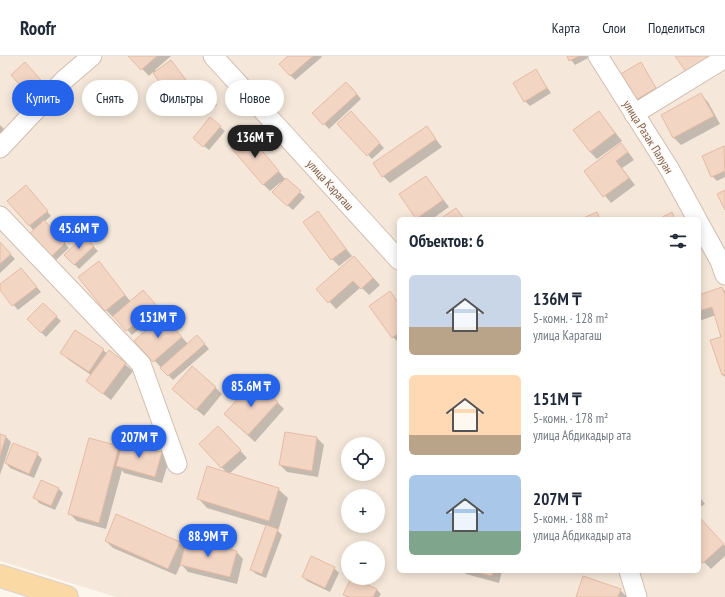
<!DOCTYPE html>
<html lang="ru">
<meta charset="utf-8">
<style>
:root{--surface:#fff;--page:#f6f6f7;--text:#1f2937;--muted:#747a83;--line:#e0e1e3;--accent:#2563eb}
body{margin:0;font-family:"PT Sans Narrow",sans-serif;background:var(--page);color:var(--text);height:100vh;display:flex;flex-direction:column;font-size:15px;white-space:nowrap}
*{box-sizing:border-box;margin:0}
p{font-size:13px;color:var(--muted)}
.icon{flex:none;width:22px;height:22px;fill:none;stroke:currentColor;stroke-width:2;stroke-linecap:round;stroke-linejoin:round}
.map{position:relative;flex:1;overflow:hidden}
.panel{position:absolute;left:397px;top:161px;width:304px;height:356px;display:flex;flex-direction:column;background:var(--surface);border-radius:6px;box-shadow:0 2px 10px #0003}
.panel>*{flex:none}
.guide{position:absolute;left:12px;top:24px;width:325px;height:36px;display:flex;gap:8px}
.tools{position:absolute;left:341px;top:381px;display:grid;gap:8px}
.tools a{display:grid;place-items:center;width:44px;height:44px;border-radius:50%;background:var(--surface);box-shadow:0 2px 10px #0003;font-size:20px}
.price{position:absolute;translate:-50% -34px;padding:0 9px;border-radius:14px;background:var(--accent);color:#fff;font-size:13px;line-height:26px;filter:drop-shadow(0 1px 2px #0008)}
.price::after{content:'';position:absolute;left:50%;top:24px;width:12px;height:9px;margin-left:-6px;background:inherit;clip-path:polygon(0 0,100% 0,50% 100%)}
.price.on{background:#222;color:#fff}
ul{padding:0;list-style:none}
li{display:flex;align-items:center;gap:12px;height:100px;padding:0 12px}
li span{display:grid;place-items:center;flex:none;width:112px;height:80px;border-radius:6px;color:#555}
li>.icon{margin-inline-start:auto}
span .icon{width:48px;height:48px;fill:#fffc;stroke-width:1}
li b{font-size:17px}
h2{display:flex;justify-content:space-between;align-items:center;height:48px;padding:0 12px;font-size:17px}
.tag{padding:0 14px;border-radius:18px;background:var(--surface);box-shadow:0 2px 10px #0003;font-size:14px;line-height:36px}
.tag.on{background:var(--accent);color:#fff}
header{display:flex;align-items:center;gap:24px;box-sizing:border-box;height:56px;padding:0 20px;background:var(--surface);border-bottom:1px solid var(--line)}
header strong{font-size:19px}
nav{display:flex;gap:22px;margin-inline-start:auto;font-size:14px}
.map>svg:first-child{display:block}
.residential{fill:#f5e8da;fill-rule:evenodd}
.shadow{fill:#0003}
.building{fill:#f3d5c3;stroke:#e6bba3}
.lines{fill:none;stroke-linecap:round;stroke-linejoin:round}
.minor-casing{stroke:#d1beb0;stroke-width:21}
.major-casing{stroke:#dad1cd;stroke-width:24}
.minor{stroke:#fff;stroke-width:19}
.major{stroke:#fbd9a5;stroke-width:22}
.labels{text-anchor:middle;stroke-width:3;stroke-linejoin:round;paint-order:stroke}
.street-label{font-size:12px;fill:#7a5c4d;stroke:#fffaf3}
</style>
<header>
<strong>Roofr</strong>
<nav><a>Карта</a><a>Слои</a><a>Поделиться</a></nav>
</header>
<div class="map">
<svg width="725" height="541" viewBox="0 0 725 541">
<rect width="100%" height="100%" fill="#fdf6ec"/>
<path class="residential" d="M 0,0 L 725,0 L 725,541 L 116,541 L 0,505 ZM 399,163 L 699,163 L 699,515 L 399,515 ZM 348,388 L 378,388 L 378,418 L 348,418 ZM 348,440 L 378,440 L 378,470 L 348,470 ZM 348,492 L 378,492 L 378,522 L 348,522 Z"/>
<g class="shadow">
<path d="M 130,0 L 171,0 L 155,14 L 156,15 L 171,5 L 190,30 L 200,30 L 217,49 L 206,59 L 183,34 L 173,41 L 153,16 L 149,20 Z"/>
<path d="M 289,0 L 321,0 L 322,1 L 295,24 L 280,8 Z"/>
<path d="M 568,0 L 589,0 L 590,1 L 575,9 Z"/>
<path d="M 640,8 L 660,37 L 640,49 L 635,44 Z"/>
<path d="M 536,15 L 551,37 L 530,50 L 525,45 Z"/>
<path d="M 351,31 L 361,43 L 329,73 L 314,57 Z"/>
<path d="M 701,39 L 708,46 L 720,68 L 681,89 L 674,82 L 662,60 Z"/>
<path d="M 599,56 L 622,85 L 597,103 L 590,96 Z"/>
<path d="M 351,57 L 384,92 L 372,103 L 338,68 Z"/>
<path d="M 0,69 L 7,76 L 0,82 Z"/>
<path d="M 220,71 L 225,75 L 209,94 L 199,86 Z"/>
<path d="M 426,71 L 442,91 L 390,127 L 383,120 Z"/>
<path d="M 255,86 L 285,123 L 305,141 L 293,154 L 278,141 L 281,126 L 270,135 L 263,128 Z"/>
<path d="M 724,92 L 725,121 L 717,125 L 712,120 L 704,100 Z"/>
<path d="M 628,96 L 634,104 L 622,112 L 635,129 L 611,147 L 585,115 Z"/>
<path d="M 426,121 L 449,151 L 432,163 L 417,163 Z"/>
<path d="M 30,135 L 51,160 L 44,166 L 69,192 L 56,204 L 31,178 L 34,175 L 8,145 Z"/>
<path d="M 317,157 L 352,200 L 339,210 L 332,203 Z"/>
<path d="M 84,181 L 98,195 L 79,213 L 65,199 Z"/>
<path d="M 0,187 L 15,203 L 0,217 Z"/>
<path d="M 354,201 L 380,229 L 369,239 L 361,231 L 336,253 L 318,233 Z"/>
<path d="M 98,206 L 131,246 L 148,240 L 161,255 L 132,279 L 115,260 L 113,261 L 106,254 L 79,221 Z"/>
<path d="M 21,213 L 41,236 L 18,254 L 0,233 L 0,229 Z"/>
<path d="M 722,232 L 725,235 L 725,321 L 723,319 L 711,285 L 723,281 L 716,259 L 699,265 L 699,240 Z"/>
<path d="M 390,237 L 399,247 L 399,287 L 393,281 Z"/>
<path d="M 43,248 L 61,265 L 46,281 L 28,263 Z"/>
<path d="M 170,268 L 188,288 L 202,285 L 209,293 L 173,324 L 136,285 Z"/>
<path d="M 76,275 L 107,297 L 109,295 L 133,315 L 111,344 L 87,325 L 91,319 L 69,304 L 62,297 Z"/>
<path d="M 215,331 L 222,338 L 204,360 L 173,333 Z"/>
<path d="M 277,346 L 284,353 L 255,386 L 232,365 Z"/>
<path d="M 225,378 L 247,402 L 229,418 L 278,433 L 288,442 L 278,475 L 282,479 L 266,522 L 256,518 L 251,514 L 267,470 L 207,452 L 198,442 L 228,418 L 200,388 Z"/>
<path d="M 0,379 L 6,381 L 11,386 L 0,419 Z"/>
<path d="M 317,382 L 324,389 L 318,421 L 287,416 L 280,409 Z"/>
<path d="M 90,383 L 119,391 L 121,394 L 162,397 L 169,404 L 162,427 L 124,417 L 122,414 L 106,473 L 77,465 L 70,458 Z"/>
<path d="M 37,398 L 42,403 L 34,422 L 10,412 L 6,407 Z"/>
<path d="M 58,432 L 63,437 L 55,454 L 39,447 L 35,442 Z"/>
<path d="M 699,440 L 705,448 L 699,452 Z"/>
<path d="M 117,459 L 180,487 L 185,492 L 236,495 L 243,503 L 237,528 L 188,516 L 181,508 L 176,519 L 113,492 L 106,485 Z"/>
<path d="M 699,462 L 725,490 L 725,500 L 711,513 L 699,501 Z"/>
<path d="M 334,512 L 339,517 L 330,536 L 307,525 L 303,521 Z"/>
<path d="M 463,515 L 502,515 L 499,527 L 466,518 Z"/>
<path d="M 376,533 L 381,538 L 379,541 L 347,541 L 344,538 Z"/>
<path d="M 620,534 L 627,541 L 577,541 Z"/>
</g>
<g class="building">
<path d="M 128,0 L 157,0 L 141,14 Z"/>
<path d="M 288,0 L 313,0 L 290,20 L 279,8 Z"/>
<path d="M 567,0 L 579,0 L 569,5 Z"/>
<path d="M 675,0 L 711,0 L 686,16 Z"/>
<path d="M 171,4 L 186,24 L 167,37 L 153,17 Z"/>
<path d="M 25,6 L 47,31 L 33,44 L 11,19 Z"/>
<path d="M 641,6 L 656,32 L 634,45 L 619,19 Z"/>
<path d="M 536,13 L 547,32 L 524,46 L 513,27 Z"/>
<path d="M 195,24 L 213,44 L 200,55 L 183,35 Z"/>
<path d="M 346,26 L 357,38 L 323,69 L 312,57 Z"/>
<path d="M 701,37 L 714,60 L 673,82 L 661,59 Z"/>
<path d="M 351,55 L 380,87 L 367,100 L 337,68 Z"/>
<path d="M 599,55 L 615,77 L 590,96 L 573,74 Z"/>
<path d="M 210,61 L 221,70 L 203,91 L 193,82 Z"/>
<path d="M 427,70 L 436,83 L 382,121 L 373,107 Z"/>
<path d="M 248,78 L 279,115 L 263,129 L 231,92 Z"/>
<path d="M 621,87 L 628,96 L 616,105 L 629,122 L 603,141 L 584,115 Z"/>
<path d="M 724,90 L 725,115 L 711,121 L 702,100 Z"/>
<path d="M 426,120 L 443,144 L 416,163 L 399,138 Z"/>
<path d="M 286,122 L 301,135 L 287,150 L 272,136 Z"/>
<path d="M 26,129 L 48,155 L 29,170 L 7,145 Z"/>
<path d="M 725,134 L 725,154 L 717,138 Z"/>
<path d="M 456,152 L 464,163 L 440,163 Z"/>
<path d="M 318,155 L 346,193 L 331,204 L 303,166 Z"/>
<path d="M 597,156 L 600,163 L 581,163 Z"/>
<path d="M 672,156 L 675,163 L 659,163 Z"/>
<path d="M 44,164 L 65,187 L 51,201 L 29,178 Z"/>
<path d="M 84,180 L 94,190 L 74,209 L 64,199 Z"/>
<path d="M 0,186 L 11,198 L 0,208 Z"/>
<path d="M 354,200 L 373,222 L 361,233 L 353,225 L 328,247 L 316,233 Z"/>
<path d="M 99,205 L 125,239 L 105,255 L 78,221 Z"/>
<path d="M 21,212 L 37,231 L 12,250 L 0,234 L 0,228 Z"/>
<path d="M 722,231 L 725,239 L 725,318 L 722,319 L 710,284 L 721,281 L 712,251 L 699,255 L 699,239 Z"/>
<path d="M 143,234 L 157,250 L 126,275 L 113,260 Z"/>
<path d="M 390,235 L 399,248 L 399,277 L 392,282 L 369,250 Z"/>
<path d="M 43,247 L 57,260 L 41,277 L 27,263 Z"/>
<path d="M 163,259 L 182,281 L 153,306 L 134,285 Z"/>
<path d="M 75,274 L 104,293 L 89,316 L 60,297 Z"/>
<path d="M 197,279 L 205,288 L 168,320 L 160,312 Z"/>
<path d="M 109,294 L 126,307 L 103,338 L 86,325 Z"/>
<path d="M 192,310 L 216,331 L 196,354 L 172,333 Z"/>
<path d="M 254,325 L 278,346 L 248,379 L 224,358 Z"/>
<path d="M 218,370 L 241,394 L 221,412 L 199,388 Z"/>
<path d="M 285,376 L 317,381 L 312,415 L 279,409 Z"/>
<path d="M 0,378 L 6,380 L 0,400 Z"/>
<path d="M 89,382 L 119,390 L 99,467 L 68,458 Z"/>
<path d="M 123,386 L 162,396 L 155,421 L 116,410 Z"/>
<path d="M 13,387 L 38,397 L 29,418 L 5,407 Z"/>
<path d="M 207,410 L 279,432 L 269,465 L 197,443 Z"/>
<path d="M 41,424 L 59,432 L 51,450 L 33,442 Z"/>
<path d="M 116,458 L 180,486 L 168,513 L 105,485 Z"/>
<path d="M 699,461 L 724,488 L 703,507 L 699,503 Z"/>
<path d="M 266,469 L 278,473 L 262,518 L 250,514 Z"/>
<path d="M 187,482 L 237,495 L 230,521 L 180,509 Z"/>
<path d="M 311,500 L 335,511 L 325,532 L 302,521 Z"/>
<path d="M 472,515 L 493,515 L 492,520 Z"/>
<path d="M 583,520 L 621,533 L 618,541 L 576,541 Z"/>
<path d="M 351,522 L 377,533 L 373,541 L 349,541 L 343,539 Z"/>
</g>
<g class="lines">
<g class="minor-casing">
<g id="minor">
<path d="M 213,0 L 399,204"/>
<path d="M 598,0 L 670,114 L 697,163"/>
<path d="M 634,58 L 725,2"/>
<path d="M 0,92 L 64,24 L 92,0"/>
<path d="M 0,160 L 141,308 L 177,408"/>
<path d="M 699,167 L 720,205 L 725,219"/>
<path d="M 629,515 L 637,541"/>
</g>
</g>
<g class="major-casing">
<path id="major" d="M 0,520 L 67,541"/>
</g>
<use href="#minor" class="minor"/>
<use href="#major" class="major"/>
</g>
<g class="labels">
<g class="street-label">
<text transform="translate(648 81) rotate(58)" y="4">улица Разак Палуан</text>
<text transform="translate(330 129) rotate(48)" y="4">улица Карагаш</text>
</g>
</g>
</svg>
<div class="tools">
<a><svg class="icon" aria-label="locate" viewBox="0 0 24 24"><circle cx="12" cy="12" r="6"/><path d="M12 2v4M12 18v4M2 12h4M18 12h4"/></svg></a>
<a>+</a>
<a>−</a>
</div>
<b class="price on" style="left:255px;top:103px">136M ₸</b>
<b class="price" style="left:79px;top:194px">45.6M ₸</b>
<b class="price" style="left:158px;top:283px">151M ₸</b>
<b class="price" style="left:251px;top:352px">85.6M ₸</b>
<b class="price" style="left:139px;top:403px">207M ₸</b>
<b class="price" style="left:208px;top:502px">88.9M ₸</b>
<div class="guide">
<a class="tag on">Купить</a>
<a class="tag">Снять</a>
<a class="tag">Фильтры</a>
<a class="tag">Новое</a>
</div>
<section class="panel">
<h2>Объектов: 6<svg class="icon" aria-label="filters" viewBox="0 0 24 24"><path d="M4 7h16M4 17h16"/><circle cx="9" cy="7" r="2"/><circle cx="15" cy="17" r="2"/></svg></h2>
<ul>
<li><span style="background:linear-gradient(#c9d6e8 65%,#b9a48a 0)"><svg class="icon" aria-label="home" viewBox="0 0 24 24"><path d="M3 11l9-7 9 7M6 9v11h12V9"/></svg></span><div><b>136M ₸</b><p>5-комн. · 128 m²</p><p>улица Карагаш</p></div></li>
<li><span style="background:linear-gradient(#ffd9b3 75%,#b9a48a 0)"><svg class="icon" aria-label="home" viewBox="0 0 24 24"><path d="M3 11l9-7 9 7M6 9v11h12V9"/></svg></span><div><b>151M ₸</b><p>5-комн. · 178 m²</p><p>улица Абдикадыр ата</p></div></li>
<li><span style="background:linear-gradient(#a9c7e8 70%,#7fa58c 0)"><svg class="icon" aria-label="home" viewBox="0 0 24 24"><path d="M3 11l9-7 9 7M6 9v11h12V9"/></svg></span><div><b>207M ₸</b><p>5-комн. · 188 m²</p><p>улица Абдикадыр ата</p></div></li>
</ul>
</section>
</div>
